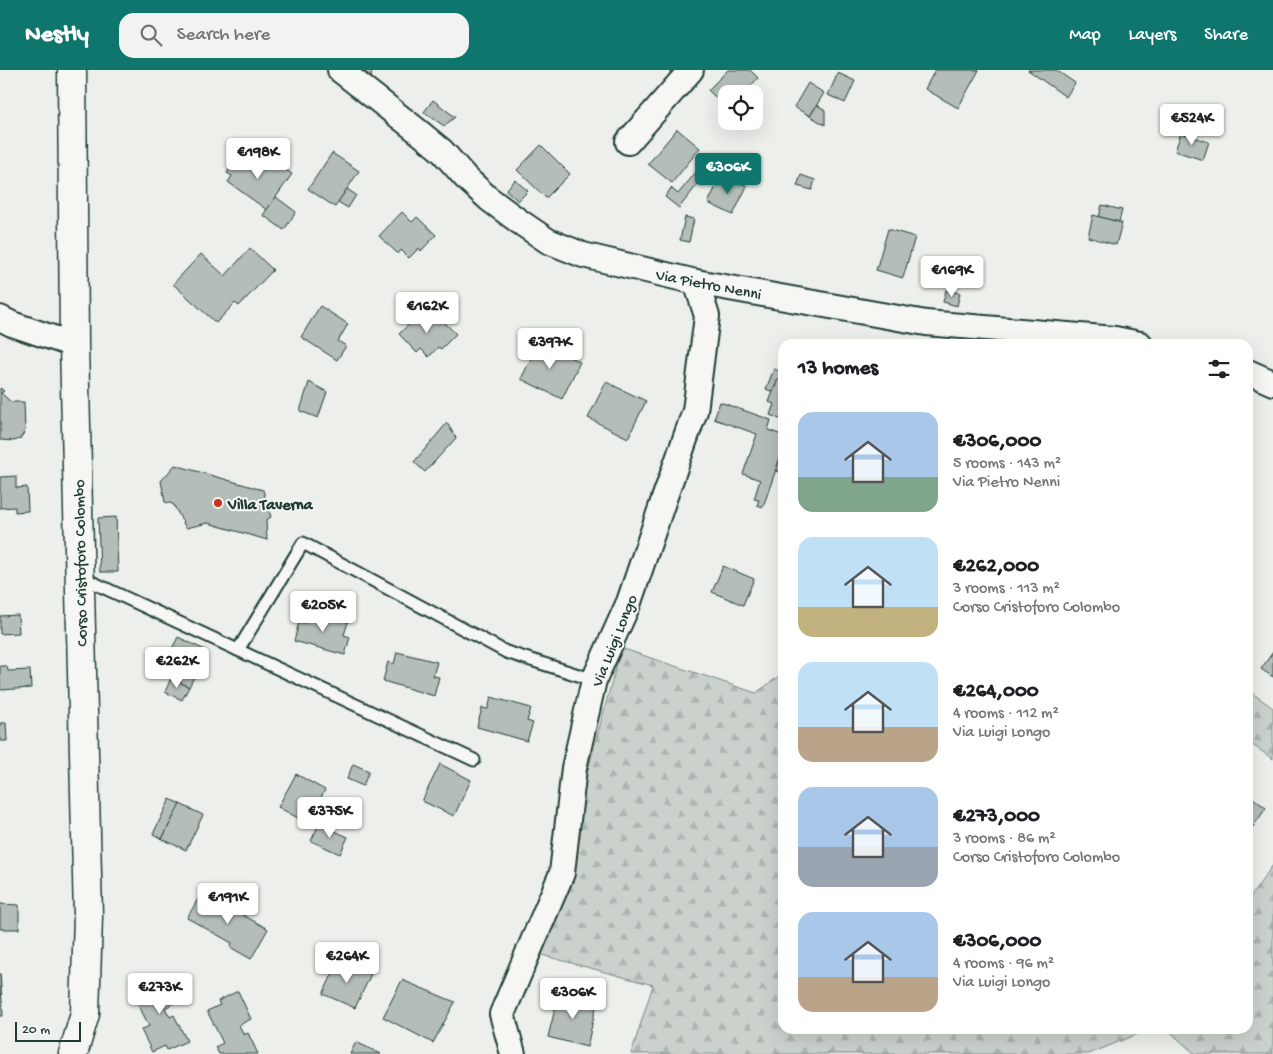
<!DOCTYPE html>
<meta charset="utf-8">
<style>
:root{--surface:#fff;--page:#f2f2f2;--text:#202124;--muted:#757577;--accent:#0f766e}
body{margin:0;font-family:"Gochi Hand",sans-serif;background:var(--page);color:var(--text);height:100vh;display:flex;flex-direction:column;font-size:19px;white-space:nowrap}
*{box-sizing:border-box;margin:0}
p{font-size:16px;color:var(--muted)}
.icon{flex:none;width:28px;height:28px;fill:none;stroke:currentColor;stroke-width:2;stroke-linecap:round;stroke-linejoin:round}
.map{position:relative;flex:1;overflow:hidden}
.side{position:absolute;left:778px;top:269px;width:475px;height:695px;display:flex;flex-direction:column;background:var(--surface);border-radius:15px;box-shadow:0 5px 20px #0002}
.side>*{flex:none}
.tools{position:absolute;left:718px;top:15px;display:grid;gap:10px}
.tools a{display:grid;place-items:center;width:45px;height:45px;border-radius:10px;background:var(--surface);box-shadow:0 5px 20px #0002;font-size:25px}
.scale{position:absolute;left:15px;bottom:12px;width:66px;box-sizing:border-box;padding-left:5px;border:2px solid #1f3d34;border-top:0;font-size:14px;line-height:18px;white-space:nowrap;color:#1f3d34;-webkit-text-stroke:4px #f6f6f2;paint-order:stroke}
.price{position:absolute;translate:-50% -42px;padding:0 11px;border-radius:5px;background:#fff;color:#222;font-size:16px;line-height:32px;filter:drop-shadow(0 1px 2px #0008)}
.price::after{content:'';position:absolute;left:50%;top:30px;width:15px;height:11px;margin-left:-8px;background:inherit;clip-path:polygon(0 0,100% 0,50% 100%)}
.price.active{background:var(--accent);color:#fff}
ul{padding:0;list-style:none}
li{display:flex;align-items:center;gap:15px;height:125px;padding:0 20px}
li span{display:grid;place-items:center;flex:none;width:140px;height:100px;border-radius:15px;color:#555}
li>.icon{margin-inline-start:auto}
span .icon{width:60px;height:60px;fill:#fffc;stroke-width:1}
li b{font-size:21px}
h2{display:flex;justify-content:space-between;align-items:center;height:60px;padding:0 20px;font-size:21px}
header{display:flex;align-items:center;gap:30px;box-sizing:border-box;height:70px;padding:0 25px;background:var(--accent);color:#fff}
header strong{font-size:24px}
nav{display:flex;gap:28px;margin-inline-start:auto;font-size:18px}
.search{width:350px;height:45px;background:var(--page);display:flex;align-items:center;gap:12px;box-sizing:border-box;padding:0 18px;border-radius:15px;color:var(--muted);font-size:19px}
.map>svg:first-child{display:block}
.forest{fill:url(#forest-firs);stroke:#758880}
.building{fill:#b4bdb8;stroke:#1f3d34}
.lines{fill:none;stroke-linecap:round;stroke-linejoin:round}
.lane-casing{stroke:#1f3d34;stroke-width:15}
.street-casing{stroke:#1f3d34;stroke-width:28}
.secondary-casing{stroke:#1f3d34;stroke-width:31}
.lane{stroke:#f6f6f2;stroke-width:11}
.street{stroke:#f6f6f2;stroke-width:24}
.secondary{stroke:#f6f6f2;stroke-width:28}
.poi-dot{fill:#c8321e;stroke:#f6f6f2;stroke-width:2}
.labels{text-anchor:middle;stroke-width:4;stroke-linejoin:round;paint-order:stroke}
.street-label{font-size:16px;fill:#1f3d34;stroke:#f6f6f2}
.poi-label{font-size:16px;font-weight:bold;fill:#1f3d34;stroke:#f6f6f2;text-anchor:start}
</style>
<header>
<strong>Nestly</strong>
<div class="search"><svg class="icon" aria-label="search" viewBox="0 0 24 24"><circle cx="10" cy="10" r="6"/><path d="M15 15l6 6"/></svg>Search here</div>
<nav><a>Map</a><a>Layers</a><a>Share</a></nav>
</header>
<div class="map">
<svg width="1273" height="984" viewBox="0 0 1273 984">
<defs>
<pattern id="forest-firs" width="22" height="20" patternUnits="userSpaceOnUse" patternTransform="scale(1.25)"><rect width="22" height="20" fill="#cbd2cc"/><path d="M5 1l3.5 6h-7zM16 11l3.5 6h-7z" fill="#aeb5b0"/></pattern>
</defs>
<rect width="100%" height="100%" fill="#edefea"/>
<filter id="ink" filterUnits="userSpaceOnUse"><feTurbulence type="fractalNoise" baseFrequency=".02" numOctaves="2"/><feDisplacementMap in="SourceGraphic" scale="10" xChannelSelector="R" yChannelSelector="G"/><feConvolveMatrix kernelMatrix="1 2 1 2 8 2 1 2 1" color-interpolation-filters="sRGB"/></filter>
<g filter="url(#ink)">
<g class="forest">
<path d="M 621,578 L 756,623 L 782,604 L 782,959 L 1150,959 L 1089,984 L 631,984 L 653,915 L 538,884 Z"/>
<path d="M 1248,620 L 1273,638 L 1273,689 L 1248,672 Z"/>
<path d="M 1273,795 L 1273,984 L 1195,984 L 1167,959 L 1248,959 L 1248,830 Z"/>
</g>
<g class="building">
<path d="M 362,0 L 372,0 L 371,7 Z"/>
<path d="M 728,0 L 750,0 L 758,8 L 743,24 L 726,24 L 726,38 L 708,20 Z"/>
<path d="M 935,0 L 979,0 L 958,38 L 925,19 Z"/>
<path d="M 1028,0 L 1056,0 L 1075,13 L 1066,27 Z"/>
<path d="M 838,3 L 855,11 L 845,33 L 828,25 Z"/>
<path d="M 808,13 L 824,23 L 810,46 L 794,37 Z"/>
<path d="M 433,30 L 455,47 L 444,56 L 424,42 Z"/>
<path d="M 817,35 L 825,40 L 825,55 L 810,46 Z"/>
<path d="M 677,59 L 700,78 L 672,113 L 648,94 Z"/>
<path d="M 1181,63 L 1209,72 L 1203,90 L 1175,81 Z"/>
<path d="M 541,75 L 570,104 L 546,128 L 517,100 Z"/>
<path d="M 240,83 L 264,100 L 271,90 L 292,104 L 267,140 L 228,112 L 232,106 L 227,103 Z"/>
<path d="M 332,83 L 359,101 L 335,137 L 308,119 Z"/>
<path d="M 706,90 L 713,95 L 679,138 L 665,127 L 671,118 L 678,124 Z"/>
<path d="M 722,104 L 747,116 L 733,145 L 708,133 Z"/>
<path d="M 801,105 L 815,110 L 812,120 L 797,116 Z"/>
<path d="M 515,110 L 528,121 L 518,131 L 506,120 Z"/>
<path d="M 347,119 L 356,125 L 348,138 L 338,132 Z"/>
<path d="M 276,127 L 296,142 L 284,160 L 263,145 Z"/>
<path d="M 1102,135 L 1122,140 L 1119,152 L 1099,147 Z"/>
<path d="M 402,142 L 412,152 L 417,147 L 436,165 L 421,181 L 419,178 L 409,188 L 401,180 L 398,184 L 379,166 Z"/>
<path d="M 1093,145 L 1122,153 L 1116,175 L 1088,167 Z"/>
<path d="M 685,147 L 694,149 L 689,172 L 680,170 Z"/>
<path d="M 888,159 L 915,167 L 903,208 L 876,200 Z"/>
<path d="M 250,178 L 273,200 L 239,236 L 235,233 L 216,253 L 173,214 L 201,184 L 225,206 Z"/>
<path d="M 946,220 L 960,223 L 957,236 L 943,232 Z"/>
<path d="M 320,236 L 348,254 L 338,271 L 346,276 L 337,290 L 301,267 Z"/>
<path d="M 422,241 L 432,250 L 437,245 L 456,264 L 441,279 L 438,277 L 429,287 L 421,279 L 417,283 L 399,264 Z"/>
<path d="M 539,272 L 580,292 L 562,329 L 521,309 Z"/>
<path d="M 774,299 L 782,302 L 782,310 L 778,309 L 773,322 L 766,319 Z"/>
<path d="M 778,309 L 782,310 L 782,350 L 770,345 L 774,334 L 769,332 Z"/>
<path d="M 309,312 L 327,322 L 318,348 L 300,341 Z"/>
<path d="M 606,312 L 646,331 L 628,368 L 588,348 Z"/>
<path d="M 0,318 L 4,321 L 1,323 L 11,332 L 24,332 L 25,361 L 20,369 L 14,371 L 0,370 Z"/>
<path d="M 720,332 L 771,350 L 768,360 L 782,365 L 782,382 L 763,437 L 757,435 L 759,430 L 754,429 L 760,410 L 743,404 L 757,364 L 714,349 Z"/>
<path d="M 447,353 L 456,368 L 425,402 L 414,392 Z"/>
<path d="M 782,382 L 782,403 L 776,401 Z"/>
<path d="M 175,395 L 263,420 L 271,447 L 266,450 L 267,470 L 208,453 L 186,458 L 173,434 L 165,432 L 161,411 Z"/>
<path d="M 16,406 L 16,418 L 27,417 L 28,441 L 15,442 L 15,437 L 0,438 L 0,407 Z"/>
<path d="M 116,447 L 118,502 L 100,502 L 98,448 Z"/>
<path d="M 723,496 L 754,509 L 743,535 L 712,522 Z"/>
<path d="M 309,541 L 348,552 L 344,565 L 350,567 L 345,585 L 294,571 L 299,552 L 305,553 Z"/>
<path d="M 18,545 L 19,563 L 0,564 L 0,546 Z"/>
<path d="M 178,567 L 207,581 L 189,617 L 160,602 Z"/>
<path d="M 397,582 L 437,592 L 433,606 L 439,607 L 434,626 L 383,611 L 388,592 L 394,594 Z"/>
<path d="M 1273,582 L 1273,607 L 1261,599 Z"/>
<path d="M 0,596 L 7,596 L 8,601 L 30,600 L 31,618 L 0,620 Z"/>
<path d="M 171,608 L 189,617 L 182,630 L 165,622 Z"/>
<path d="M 491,627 L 531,638 L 527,651 L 533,653 L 527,671 L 477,657 L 482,638 L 488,639 Z"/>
<path d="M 0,653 L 6,653 L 7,671 L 0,671 Z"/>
<path d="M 353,694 L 369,701 L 363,716 L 347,709 Z"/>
<path d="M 440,694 L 471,710 L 454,746 L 422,731 Z"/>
<path d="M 296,704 L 325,720 L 307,753 L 278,737 Z"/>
<path d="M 1248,724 L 1266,738 L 1248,764 Z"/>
<path d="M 170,729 L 180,734 L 162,769 L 153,764 Z"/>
<path d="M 180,734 L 203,745 L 186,780 L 162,769 Z"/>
<path d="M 319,754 L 348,767 L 340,784 L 311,771 Z"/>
<path d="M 202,822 L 268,859 L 251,889 L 230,877 L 232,873 L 187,848 Z"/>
<path d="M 0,834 L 19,835 L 19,859 L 0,859 Z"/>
<path d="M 339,890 L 371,904 L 355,938 L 323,924 Z"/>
<path d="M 0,903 L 3,946 L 0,946 Z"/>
<path d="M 165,904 L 178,931 L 165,938 L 170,947 L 174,945 L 187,971 L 167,980 L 165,976 L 152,982 L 141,960 L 149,956 L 133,924 L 146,918 L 144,914 Z"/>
<path d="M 402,910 L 455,932 L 433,973 L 383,947 Z"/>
<path d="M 238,921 L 251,949 L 239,955 L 244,965 L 248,963 L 258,984 L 219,984 L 215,977 L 223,973 L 207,941 L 220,935 L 218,931 Z"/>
<path d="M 559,923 L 597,932 L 587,977 L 548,967 Z"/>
<path d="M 356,972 L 381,984 L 350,984 Z"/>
</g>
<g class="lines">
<g class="lane-casing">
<g id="lane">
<path d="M 81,507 L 474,690"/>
<path d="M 238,580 L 303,473 L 506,582 L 594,610"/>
</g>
</g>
<g class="street-casing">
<g id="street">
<path d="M 340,0 L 419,62 L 442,81 L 466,108 L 489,129 L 520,152 L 548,171 L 583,185 L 696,212 L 926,253 L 1115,269 L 1140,274"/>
<path d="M 628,72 L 691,0"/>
<path d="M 0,248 L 12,254 L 74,275"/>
<path d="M 1248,302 L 1273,313"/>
<path d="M 513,984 L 502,944 L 562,803 L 574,698 L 594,610 L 629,532 L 664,429 L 695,341 L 707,246 L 696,212"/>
</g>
</g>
<g class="secondary-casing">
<path id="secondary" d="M 72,0 L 74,275 L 88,846 L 85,944 L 73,984"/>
</g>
<use href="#lane" class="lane"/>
<use href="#street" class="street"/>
<use href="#secondary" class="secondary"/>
</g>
</g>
<circle class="poi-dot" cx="218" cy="433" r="5"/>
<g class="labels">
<g class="street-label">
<text transform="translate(709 213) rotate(11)" y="6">Via Pietro Nenni</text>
<text transform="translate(79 493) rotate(-91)" y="6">Corso Cristoforo Colombo</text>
<text transform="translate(613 570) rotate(-68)" y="6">Via Luigi Longo</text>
</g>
<g class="poi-label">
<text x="228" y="439">Villa Taverna</text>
</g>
</g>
</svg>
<div class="tools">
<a><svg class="icon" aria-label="locate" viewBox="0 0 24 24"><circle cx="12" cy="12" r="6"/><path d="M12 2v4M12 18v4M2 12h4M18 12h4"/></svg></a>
</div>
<div class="scale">20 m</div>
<b class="price" style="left:1192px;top:76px">€524K</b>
<b class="price" style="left:258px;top:110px">€198K</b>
<b class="price active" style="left:728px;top:125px">€306K</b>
<b class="price" style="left:952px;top:228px">€169K</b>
<b class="price" style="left:427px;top:264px">€162K</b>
<b class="price" style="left:550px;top:300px">€397K</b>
<b class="price" style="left:323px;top:563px">€205K</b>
<b class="price" style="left:177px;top:619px">€262K</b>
<b class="price" style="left:330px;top:769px">€375K</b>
<b class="price" style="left:228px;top:855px">€191K</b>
<b class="price" style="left:347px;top:914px">€264K</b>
<b class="price" style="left:160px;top:945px">€273K</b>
<b class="price" style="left:573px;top:950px">€306K</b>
<section class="side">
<h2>13 homes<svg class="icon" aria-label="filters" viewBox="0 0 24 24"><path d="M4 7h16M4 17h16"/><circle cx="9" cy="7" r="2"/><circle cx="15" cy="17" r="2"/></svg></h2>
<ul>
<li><span style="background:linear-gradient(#a9c7e8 65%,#7fa58c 0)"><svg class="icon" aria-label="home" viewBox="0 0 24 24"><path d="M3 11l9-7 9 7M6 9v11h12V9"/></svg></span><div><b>€306,000</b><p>5 rooms · 143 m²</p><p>Via Pietro Nenni</p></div></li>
<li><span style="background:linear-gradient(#bfe0f5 70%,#c2b280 0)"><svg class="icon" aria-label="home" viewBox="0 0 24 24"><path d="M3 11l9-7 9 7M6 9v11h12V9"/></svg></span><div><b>€262,000</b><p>3 rooms · 113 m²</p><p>Corso Cristoforo Colombo</p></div></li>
<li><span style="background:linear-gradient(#bfe0f5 65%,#b9a48a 0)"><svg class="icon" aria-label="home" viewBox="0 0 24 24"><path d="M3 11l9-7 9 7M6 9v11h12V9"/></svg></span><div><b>€264,000</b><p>4 rooms · 112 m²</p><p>Via Luigi Longo</p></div></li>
<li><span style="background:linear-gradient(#a9c7e8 60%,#9aa5b1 0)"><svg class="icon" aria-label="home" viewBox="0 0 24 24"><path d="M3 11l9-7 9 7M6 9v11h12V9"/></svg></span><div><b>€273,000</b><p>3 rooms · 86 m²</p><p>Corso Cristoforo Colombo</p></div></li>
<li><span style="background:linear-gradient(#a9c7e8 65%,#b9a48a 0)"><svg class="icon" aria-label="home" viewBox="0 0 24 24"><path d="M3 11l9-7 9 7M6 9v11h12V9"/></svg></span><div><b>€306,000</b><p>4 rooms · 96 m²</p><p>Via Luigi Longo</p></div></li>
</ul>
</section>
</div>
